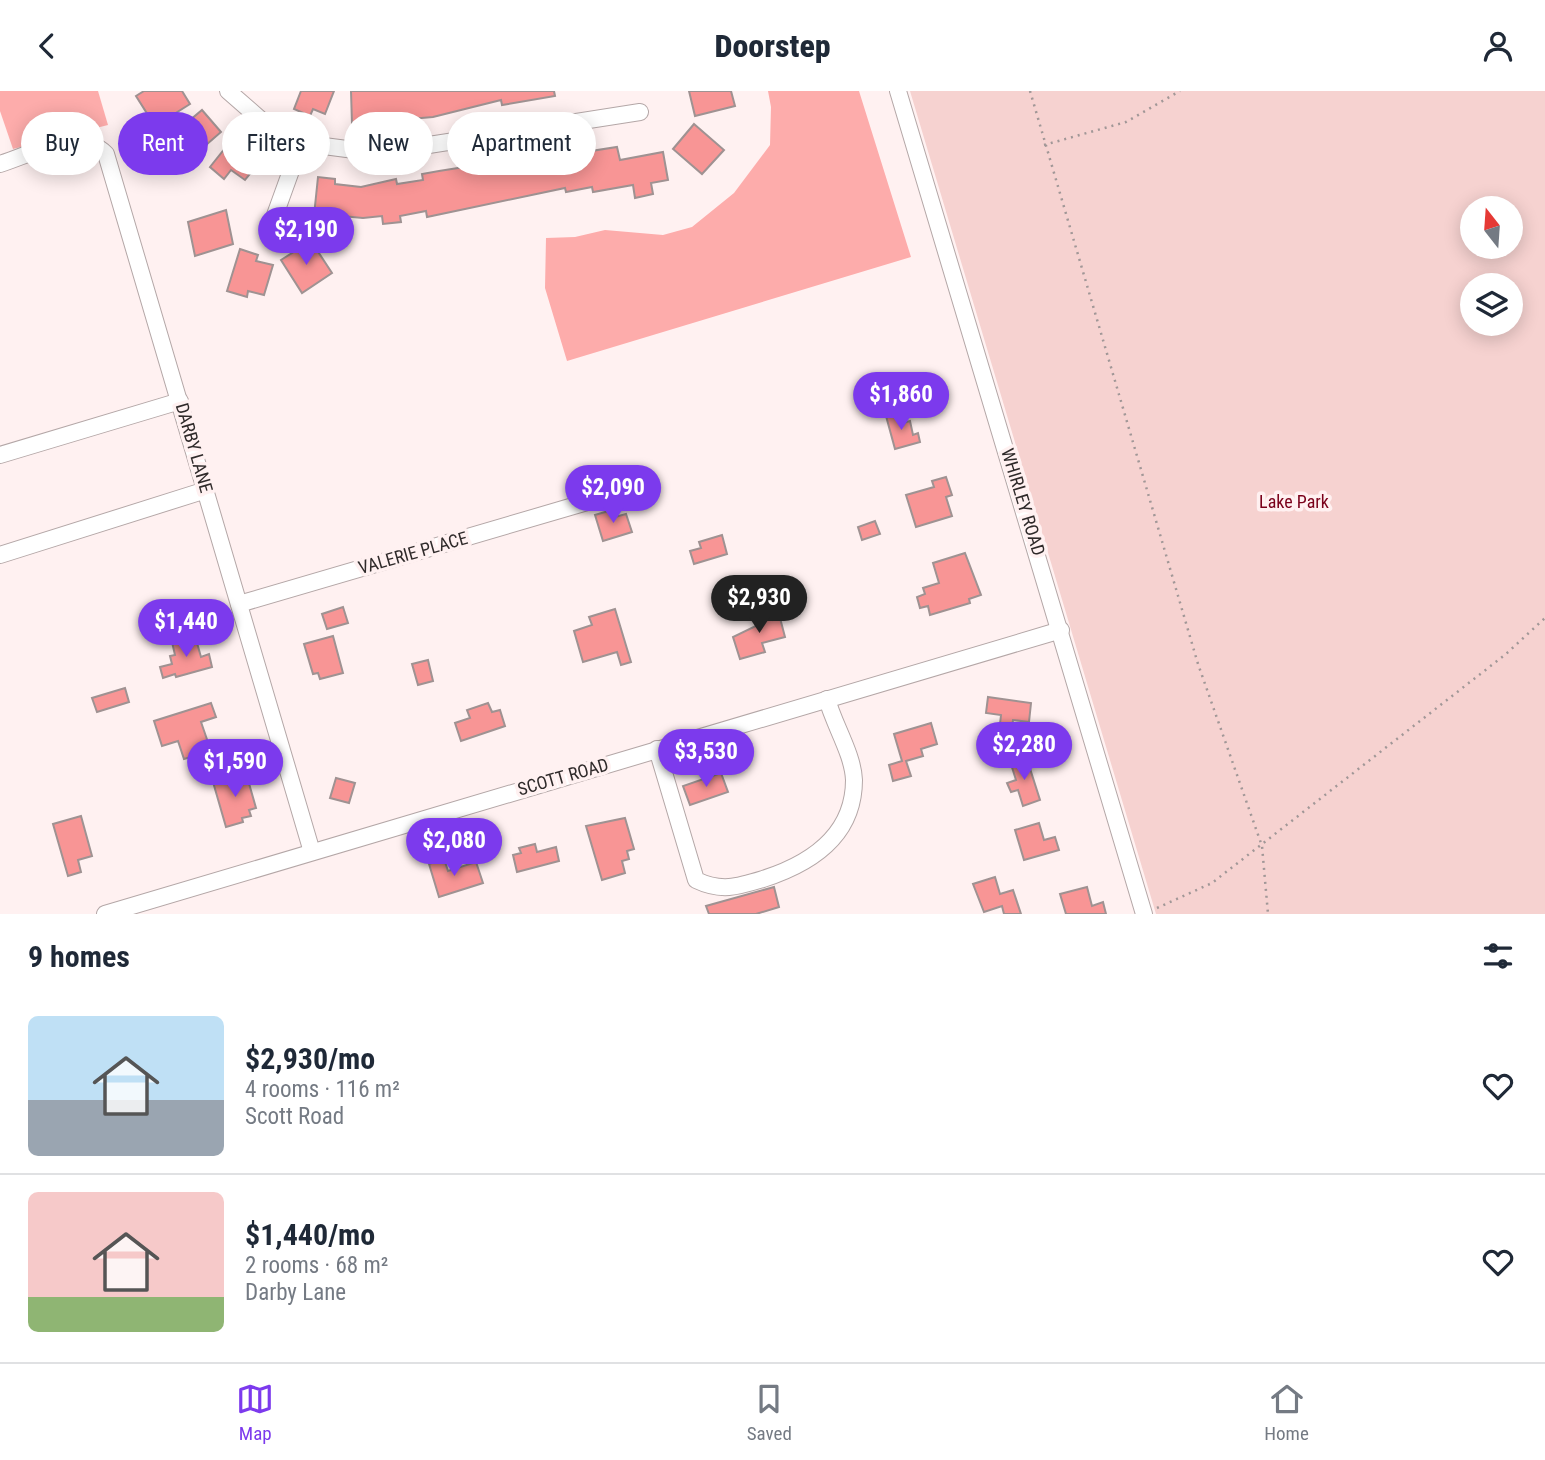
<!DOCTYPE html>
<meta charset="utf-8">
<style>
:root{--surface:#fff;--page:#f2f2f3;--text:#1f2937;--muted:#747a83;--line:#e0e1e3;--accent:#7c3aed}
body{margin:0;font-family:"Roboto Condensed",sans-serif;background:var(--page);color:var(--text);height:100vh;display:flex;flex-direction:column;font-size:26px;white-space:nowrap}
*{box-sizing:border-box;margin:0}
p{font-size:23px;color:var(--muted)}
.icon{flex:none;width:38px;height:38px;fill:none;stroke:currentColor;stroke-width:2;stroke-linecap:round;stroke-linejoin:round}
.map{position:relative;height:823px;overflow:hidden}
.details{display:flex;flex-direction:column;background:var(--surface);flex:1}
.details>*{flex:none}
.hud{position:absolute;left:21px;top:21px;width:700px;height:63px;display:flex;gap:14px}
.needle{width:46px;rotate:343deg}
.buttons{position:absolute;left:1460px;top:105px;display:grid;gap:14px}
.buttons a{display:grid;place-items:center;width:63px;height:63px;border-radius:50%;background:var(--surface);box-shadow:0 4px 18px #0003;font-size:35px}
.price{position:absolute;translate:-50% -60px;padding:0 16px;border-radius:24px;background:var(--accent);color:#fff;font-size:23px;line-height:46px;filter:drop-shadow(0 2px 4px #0008)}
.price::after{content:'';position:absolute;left:50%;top:42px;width:21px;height:16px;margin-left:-10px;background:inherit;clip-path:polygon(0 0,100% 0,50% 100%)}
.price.current{background:#222;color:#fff}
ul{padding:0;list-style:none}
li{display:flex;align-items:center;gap:21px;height:175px;padding:0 28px}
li+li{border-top:2px solid var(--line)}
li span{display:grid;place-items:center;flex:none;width:196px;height:140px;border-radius:10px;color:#555}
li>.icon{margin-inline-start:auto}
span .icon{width:84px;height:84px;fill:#fffc;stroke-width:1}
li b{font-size:30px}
h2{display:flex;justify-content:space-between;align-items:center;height:84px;padding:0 28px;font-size:30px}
.pill{padding:0 24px;border-radius:32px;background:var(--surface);box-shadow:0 4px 18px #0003;font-size:24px;line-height:63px}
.pill.current{background:var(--accent);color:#fff}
header{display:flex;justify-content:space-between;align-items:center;height:91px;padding:0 28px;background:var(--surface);font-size:32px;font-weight:800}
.dock{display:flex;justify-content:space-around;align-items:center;height:98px;border-top:2px solid var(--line);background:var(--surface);font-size:19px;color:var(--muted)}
.dock a{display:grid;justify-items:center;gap:4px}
.dock .current{color:var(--accent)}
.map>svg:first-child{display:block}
.green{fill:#f6d2d0;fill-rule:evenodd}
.water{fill:#fdacab}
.building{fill:#f89595;stroke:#9f9292;stroke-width:2}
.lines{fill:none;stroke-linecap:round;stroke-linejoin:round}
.minor-casing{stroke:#b4a7a7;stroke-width:18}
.path{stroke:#a19797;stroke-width:2.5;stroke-dasharray:2 5;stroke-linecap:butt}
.minor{stroke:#fff;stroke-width:16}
.labels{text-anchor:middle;stroke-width:7;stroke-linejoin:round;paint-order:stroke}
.street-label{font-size:18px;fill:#2f2a2a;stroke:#fff1f1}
.park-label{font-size:18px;fill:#7a001a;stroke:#fff1f1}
</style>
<header><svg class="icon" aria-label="back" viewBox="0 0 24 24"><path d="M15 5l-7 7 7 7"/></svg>Doorstep<svg class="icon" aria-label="person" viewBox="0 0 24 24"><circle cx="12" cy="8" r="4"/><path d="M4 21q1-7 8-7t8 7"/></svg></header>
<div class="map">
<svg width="1545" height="823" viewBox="0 0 1545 823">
<rect width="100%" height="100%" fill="#fff1f1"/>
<path class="green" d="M 910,0 L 1545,0 L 1545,823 L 1156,823 ZM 1472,117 L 1510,117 L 1510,156 L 1472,156 ZM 1472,194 L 1510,194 L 1510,233 L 1472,233 Z"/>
<g class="water">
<path d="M 0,0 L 98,0 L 108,34 L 13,58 L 0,20 Z"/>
<path d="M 768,0 L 859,0 L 911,166 L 567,270 L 545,197 L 546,147 L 575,146 L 605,139 L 663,144 L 692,136 L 734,102 L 770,54 L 771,16 Z"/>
</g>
<g class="building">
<path d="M 144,0 L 182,0 L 190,13 L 155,35 L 136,5 Z"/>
<path d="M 301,0 L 334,0 L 325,23 L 313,18 L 310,25 L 294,18 Z"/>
<path d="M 351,0 L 554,0 L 555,5 L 502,14 L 501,9 L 433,26 L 352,33 Z"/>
<path d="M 689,0 L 731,0 L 735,15 L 695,25 Z"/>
<path d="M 202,19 L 221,41 L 191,67 L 171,45 Z"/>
<path d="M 694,33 L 724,59 L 702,83 L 673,58 Z"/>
<path d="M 234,46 L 262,68 L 245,89 L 231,79 L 224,88 L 210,76 Z"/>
<path d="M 617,56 L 620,69 L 663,61 L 668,89 L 651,92 L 653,103 L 635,107 L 633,94 L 593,101 L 592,96 L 566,101 L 565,97 L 427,126 L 426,120 L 400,125 L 401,131 L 383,133 L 382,125 L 363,127 L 331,124 L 329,146 L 312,144 L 318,86 L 335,88 L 335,93 L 361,96 L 396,88 L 397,93 L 423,89 L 422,83 L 439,80 L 514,68 L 516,78 L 559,69 L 557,62 L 577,58 L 578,62 Z"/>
<path d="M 226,119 L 233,153 L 195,165 L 188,131 Z"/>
<path d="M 311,150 L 332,182 L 302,202 L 281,169 Z"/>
<path d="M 240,158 L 258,164 L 256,170 L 273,174 L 264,204 L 248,200 L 247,206 L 227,200 Z"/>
<path d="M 900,321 L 903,332 L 910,330 L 913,344 L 918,342 L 920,351 L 895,358 L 886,325 Z"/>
<path d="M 946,386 L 952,404 L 946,406 L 952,425 L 916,436 L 906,404 L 934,396 L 932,390 Z"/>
<path d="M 612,419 L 615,426 L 626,423 L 632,441 L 603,450 L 595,424 Z"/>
<path d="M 875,430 L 880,443 L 862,449 L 858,436 Z"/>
<path d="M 722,444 L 727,463 L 694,473 L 690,460 L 701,457 L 699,451 Z"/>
<path d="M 965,462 L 981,504 L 969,508 L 970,512 L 930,524 L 928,515 L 920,517 L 917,506 L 925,503 L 923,497 L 939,492 L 933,472 Z"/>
<path d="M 343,516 L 348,532 L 327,538 L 322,523 Z"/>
<path d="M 615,518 L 631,571 L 621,574 L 617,561 L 583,571 L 574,540 L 592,534 L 589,526 Z"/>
<path d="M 769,518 L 773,529 L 780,527 L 785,546 L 762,552 L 765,561 L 740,568 L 733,546 L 758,534 L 755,523 Z"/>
<path d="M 195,545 L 201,566 L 209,563 L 212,576 L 176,586 L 175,583 L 163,587 L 160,576 L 172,573 L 170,565 L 175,564 L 172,551 Z"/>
<path d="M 333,545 L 343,582 L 320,588 L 318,582 L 313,583 L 304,553 Z"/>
<path d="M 428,569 L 433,590 L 418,594 L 412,573 Z"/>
<path d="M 125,597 L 129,611 L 97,621 L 92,607 Z"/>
<path d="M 988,606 L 1031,612 L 1029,631 L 1013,629 L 1011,644 L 999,642 L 1001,624 L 986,622 Z"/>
<path d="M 211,612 L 216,626 L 201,631 L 211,660 L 184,668 L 178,650 L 162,655 L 154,630 Z"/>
<path d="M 488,612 L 492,621 L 500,619 L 505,635 L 461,650 L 455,632 L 470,627 L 467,619 Z"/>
<path d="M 931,632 L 937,653 L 921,658 L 923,665 L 906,670 L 911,685 L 893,690 L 889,674 L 902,670 L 894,643 Z"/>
<path d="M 1026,665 L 1040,709 L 1023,715 L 1018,699 L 1011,701 L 1007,692 L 1016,689 L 1010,670 Z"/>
<path d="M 246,682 L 256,717 L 249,719 L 251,725 L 242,727 L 243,731 L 226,736 L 213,691 Z"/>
<path d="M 721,682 L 728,701 L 690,714 L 683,695 Z"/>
<path d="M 336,687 L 355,692 L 349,712 L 330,707 Z"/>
<path d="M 81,725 L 92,765 L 78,769 L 81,781 L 68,785 L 53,733 Z"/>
<path d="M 625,727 L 634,758 L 627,760 L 629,768 L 622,770 L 625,782 L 602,789 L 586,735 Z"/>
<path d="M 1039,732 L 1044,749 L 1055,746 L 1059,759 L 1024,769 L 1015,739 Z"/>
<path d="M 535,753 L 537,761 L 556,756 L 559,770 L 517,781 L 513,764 L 521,762 L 519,757 Z"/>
<path d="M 444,768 L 448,780 L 476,771 L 483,792 L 439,806 L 429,773 Z"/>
<path d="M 995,786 L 1000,803 L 1013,799 L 1021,823 L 1004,823 L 1002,815 L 984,821 L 973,793 Z"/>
<path d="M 774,796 L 779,816 L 756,823 L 709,823 L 706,815 Z"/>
<path d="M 1087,796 L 1092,815 L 1103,811 L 1106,823 L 1066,823 L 1060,803 Z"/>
</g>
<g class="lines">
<g class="minor-casing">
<g id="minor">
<path d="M 228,0 L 260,28 L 301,52 L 362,60 L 403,58 L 640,21"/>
<path d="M 898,0 L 1144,823"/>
<path d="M 0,73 C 32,63 79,36 106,63 L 312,761"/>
<path d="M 275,124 L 301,52"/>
<path d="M 0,364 L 180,310"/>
<path d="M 0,464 L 206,399"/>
<path d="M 239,513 L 587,411"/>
<path d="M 657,658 L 696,789 C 721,801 737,796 763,788 C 810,773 854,745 854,689 C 853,663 834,634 827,608"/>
<path d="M 105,823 L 1061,539"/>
</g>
</g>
<g class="path">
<path d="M 1030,0 L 1198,573 L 1262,755 L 1268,823"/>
<path d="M 1044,54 L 1126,31 L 1180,0"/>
<path d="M 1157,817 L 1212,792 L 1506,563 L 1545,527"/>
</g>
<use href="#minor" class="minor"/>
</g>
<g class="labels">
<g class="street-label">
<text transform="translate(194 357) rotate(74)" y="6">DARBY LANE</text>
<text transform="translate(1023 411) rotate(73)" y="6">WHIRLEY ROAD</text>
<text transform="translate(413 462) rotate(-16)" y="6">VALERIE PLACE</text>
<text transform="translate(563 686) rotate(-16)" y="6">SCOTT ROAD</text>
</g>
<g class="park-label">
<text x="1294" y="417">Lake Park</text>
</g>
</g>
</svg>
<div class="buttons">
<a><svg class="needle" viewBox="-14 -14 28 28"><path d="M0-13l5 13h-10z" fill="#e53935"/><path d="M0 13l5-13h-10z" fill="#747a83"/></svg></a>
<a><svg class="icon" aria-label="layers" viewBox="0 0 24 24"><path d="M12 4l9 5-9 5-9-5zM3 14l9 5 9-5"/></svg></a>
</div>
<b class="price" style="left:306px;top:176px">$2,190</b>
<b class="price" style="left:901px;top:341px">$1,860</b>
<b class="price" style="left:613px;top:434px">$2,090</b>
<b class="price current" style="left:759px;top:544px">$2,930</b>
<b class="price" style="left:186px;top:568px">$1,440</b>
<b class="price" style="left:1024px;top:691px">$2,280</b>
<b class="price" style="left:706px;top:698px">$3,530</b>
<b class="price" style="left:235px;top:708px">$1,590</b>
<b class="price" style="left:454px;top:787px">$2,080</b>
<div class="hud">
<a class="pill">Buy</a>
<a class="pill current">Rent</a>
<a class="pill">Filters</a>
<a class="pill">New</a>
<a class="pill">Apartment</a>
</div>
</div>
<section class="details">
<h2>9 homes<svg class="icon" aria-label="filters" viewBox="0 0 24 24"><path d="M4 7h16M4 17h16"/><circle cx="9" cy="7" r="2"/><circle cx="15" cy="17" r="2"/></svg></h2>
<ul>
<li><span style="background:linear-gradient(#bfe0f5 60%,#9aa5b1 0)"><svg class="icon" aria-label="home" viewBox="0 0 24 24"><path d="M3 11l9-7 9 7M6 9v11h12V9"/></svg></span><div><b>$2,930/mo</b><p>4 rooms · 116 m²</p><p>Scott Road</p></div><svg class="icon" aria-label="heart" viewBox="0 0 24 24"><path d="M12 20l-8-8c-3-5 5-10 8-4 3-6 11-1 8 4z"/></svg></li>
<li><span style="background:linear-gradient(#f6c9c9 75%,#8fb573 0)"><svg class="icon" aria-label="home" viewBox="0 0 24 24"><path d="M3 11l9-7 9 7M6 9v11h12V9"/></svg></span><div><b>$1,440/mo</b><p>2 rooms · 68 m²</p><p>Darby Lane</p></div><svg class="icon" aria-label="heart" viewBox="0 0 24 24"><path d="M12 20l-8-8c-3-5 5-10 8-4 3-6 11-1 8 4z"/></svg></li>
</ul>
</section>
<nav class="dock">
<a class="current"><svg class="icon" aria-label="map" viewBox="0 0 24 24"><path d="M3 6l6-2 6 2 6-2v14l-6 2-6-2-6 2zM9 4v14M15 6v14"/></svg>Map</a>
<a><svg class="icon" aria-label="saved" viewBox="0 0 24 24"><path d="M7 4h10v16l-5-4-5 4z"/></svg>Saved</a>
<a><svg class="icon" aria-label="home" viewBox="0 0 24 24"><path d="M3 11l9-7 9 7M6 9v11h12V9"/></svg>Home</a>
</nav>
